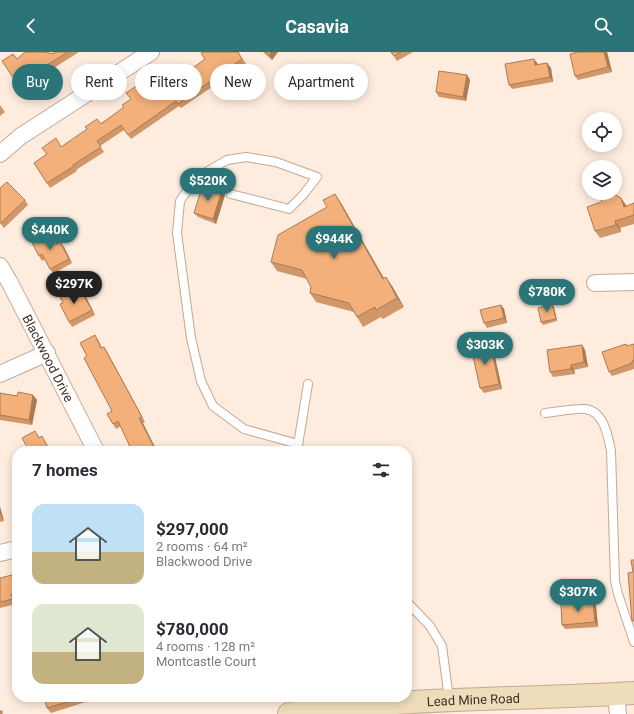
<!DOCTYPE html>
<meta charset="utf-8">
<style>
:root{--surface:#fff;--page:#f2f2f3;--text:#2b2b33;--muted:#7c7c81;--accent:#2b7579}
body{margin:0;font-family:Roboto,sans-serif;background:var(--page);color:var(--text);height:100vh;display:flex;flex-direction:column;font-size:15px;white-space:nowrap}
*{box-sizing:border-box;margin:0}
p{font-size:13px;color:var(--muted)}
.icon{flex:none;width:22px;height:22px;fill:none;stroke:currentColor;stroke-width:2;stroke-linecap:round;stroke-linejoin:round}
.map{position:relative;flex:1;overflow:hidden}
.side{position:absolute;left:12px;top:394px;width:400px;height:256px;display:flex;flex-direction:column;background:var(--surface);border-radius:16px;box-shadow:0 2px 10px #0003}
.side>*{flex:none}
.hud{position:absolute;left:12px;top:12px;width:400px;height:36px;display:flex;gap:8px}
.buttons{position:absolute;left:582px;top:60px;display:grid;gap:8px}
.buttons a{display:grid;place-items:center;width:40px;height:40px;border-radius:50%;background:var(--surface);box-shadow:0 2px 10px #0003;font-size:20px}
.price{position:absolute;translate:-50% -34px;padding:0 9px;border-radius:14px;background:var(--accent);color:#fff;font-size:13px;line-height:26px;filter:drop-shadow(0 1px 2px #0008)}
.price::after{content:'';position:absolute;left:50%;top:24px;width:12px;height:9px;margin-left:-6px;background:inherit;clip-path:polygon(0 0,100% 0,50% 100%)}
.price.selected{background:#222;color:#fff}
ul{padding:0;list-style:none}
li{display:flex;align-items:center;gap:12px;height:100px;padding:0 20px}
li span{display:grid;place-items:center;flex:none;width:112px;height:80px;border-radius:12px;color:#555}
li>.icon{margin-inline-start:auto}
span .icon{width:48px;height:48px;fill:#fffc;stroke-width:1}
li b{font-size:17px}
h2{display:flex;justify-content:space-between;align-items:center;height:48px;padding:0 20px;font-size:17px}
.tag{padding:0 14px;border-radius:18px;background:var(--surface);box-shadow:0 2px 10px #0003;font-size:14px;line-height:36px}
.tag.selected{background:var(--accent);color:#fff}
header{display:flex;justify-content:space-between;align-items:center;height:52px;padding:0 20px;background:var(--accent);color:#fff;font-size:18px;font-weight:700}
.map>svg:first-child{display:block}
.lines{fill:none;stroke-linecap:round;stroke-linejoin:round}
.lane-casing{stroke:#c5a892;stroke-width:10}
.street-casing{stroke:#c5a892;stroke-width:18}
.secondary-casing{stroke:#c5a892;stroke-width:24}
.lane{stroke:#fff;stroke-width:8}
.street{stroke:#fff;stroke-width:16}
.secondary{stroke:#eedcba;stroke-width:22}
.wall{fill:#d19769}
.shaded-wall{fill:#aa7b55}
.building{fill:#f3b07a;stroke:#aa7b55}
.labels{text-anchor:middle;stroke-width:3;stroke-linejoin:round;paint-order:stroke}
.street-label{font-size:13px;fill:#3b2f27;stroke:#fdfdfd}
</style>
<header><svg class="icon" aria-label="back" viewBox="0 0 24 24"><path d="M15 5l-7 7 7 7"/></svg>Casavia<svg class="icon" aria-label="search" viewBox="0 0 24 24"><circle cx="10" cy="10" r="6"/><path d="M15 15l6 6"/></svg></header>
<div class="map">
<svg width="634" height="662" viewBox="0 0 634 662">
<rect width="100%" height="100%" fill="#feecde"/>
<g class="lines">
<g class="lane-casing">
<g id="lane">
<path d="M 231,142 L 289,157 L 303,143 L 317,125 L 276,110 L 246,105 L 227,108 L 196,126 L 180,149 L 177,181 L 191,286 L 201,329 L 213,354 L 244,377 L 298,392"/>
<path d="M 545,361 C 555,360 576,356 585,357 C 604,359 608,384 611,399 L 615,529 L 618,542 L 634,590"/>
<path d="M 297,399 L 308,332"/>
<path d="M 407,550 L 430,574 L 442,594 L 449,647"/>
</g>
</g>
<g class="street-casing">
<g id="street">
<path d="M 0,102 L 21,84 L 151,0"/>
<path id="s1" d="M 0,214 L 10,231 L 96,399"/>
<path d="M 595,231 L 634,230"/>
<path d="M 0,322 L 47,301"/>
<path d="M 0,501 L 17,497"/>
<path d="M 616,642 L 618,662"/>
</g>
</g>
<g class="secondary-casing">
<g id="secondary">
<path id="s2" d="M 289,662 C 403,645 519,648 634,641"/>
</g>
</g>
<use href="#lane" class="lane"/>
<use href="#street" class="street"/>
<use href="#secondary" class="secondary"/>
</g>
<g class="wall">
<path d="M 54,0 L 79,0 L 46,21 L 51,29 L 38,37 L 35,34 L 23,41 L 20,36 L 17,7 L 54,2 Z"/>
<path d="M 238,0 L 246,12 L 181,56 L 179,54 L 131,87 L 124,78 L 100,94 L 104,100 L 76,118 L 77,119 L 50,136 L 34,111 L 47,102 L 61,95 L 101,71 L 146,42 L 183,23 Z"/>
<path d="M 263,0 L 278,0 L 272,8 Z"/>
<path d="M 391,0 L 413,0 L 397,9 Z"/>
<path d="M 607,0 L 612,20 L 578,28 L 575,24 Z"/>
<path d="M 547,11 L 551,16 L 553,30 L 512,37 L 509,33 L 538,12 L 538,13 Z"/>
<path d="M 467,23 L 470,28 L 466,49 L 439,45 L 436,40 Z"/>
<path d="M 0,53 L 5,60 L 0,64 Z"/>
<path d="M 0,136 L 25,148 L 28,153 L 4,176 L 0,171 Z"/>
<path d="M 225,143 L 216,172 L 198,165 L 194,161 Z"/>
<path d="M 621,146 L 626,154 L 634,151 L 634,172 L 620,176 L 621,180 L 600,186 L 595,179 Z"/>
<path d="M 341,151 L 384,226 L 392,234 L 404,255 L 383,267 L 381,265 L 363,275 L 354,260 L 316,250 L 310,241 L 311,235 L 307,227 L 277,219 L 271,210 Z"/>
<path d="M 50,186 L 54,193 L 64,195 L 72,211 L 53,222 L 45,207 L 42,209 L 39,204 Z"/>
<path d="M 76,241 L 77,243 L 86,245 L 95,263 L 72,275 L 69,270 L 63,251 Z"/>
<path d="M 501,253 L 504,257 L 507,271 L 487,276 L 484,271 Z"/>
<path d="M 554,255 L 557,269 L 543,273 L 541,270 Z"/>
<path d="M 98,288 L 102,296 L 107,300 L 145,370 L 143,371 L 121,374 L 116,377 L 113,372 L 112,359 L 87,304 Z"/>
<path d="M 626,292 L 628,294 L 634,292 L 634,317 L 612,324 L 609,320 Z"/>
<path d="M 582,293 L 585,298 L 588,315 L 574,318 L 575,322 L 553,325 L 550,320 Z"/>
<path d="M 493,296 L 502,337 L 484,341 L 480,336 Z"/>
<path d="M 0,341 L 17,344 L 33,343 L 37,348 L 32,373 L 0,368 Z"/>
<path d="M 0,455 L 4,469 L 0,470 Z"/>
<path d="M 16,522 L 17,524 L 17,546 L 14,546 L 16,552 L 0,556 L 0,526 Z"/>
<path d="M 596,554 L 598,575 L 565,577 L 562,573 Z"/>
<path d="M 44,645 L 88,645 L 89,649 L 51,661 L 47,656 Z"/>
</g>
<g class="shaded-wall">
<path d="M 271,0 L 278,0 L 272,8 L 269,3 Z"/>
<path d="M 604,0 L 607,0 L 612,20 L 608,15 Z"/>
<path d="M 534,7 L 538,12 L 539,18 L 535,13 Z"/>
<path d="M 547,11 L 551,16 L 553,30 L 550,25 Z"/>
<path d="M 467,23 L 470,28 L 466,49 L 463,45 Z"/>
<path d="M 222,138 L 225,143 L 216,172 L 213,167 Z"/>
<path d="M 335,142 L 341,151 L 389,236 L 383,227 Z"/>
<path d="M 621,146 L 626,153 L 629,162 L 624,155 Z"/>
<path d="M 615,169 L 620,176 L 621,180 L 616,173 Z"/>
<path d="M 60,190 L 64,195 L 72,211 L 69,207 Z"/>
<path d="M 386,225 L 392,234 L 404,255 L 397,246 Z"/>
<path d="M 82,241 L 86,245 L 95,263 L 92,258 Z"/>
<path d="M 552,252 L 554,255 L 557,269 L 556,267 Z"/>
<path d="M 501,253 L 504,257 L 507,271 L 504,266 Z"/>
<path d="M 95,283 L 98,288 L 104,301 L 101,296 Z"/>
<path d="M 490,291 L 493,296 L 502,337 L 499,332 Z"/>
<path d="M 582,293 L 585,298 L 588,315 L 584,310 Z"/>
<path d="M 104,295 L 107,300 L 145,370 L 142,365 Z"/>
<path d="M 571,313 L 574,318 L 575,322 L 571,317 Z"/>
<path d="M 33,343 L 37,348 L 32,373 L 29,368 Z"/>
<path d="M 139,366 L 143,371 L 157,399 L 156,399 Z"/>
<path d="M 0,455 L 4,469 L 1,464 L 0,461 Z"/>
<path d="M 11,542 L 14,546 L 16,552 L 13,547 Z"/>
<path d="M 593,549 L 596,554 L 598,575 L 595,570 Z"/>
</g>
<g class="building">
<path d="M 25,0 L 43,0 L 54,2 L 54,0 L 68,0 L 42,16 L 48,24 L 35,33 L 32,29 L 20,36 L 2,9 L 13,2 L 17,7 Z"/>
<path d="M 203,0 L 238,0 L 242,7 L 178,52 L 176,49 L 128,83 L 121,73 L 97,89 L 101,95 L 73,113 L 74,114 L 47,131 L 34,111 L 47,102 L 42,96 L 56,86 L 61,95 L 87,77 L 85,75 L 97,67 L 101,72 L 124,55 L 122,53 L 131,47 L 126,41 L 139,32 L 146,42 L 180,18 L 183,23 L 205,7 L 201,1 Z"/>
<path d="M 265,0 L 271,0 L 269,3 Z"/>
<path d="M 391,0 L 401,0 L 394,4 Z"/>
<path d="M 578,0 L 604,0 L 608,15 L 575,24 L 570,2 Z"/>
<path d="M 534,7 L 535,13 L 547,11 L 550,25 L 509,33 L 505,12 Z"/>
<path d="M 439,19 L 467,23 L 463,45 L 436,40 Z"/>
<path d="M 7,130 L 25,148 L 1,171 L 0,170 L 0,136 Z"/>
<path d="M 203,132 L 222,138 L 213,167 L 194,161 Z"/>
<path d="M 604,141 L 612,141 L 621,146 L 624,155 L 634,151 L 634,163 L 615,169 L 616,173 L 595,179 L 587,155 L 601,150 Z"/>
<path d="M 335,142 L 383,227 L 386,225 L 397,246 L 376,258 L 375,255 L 357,265 L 349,251 L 310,241 L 311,235 L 302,218 L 271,210 L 278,183 L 327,155 L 323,148 Z"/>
<path d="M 47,181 L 54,193 L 60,190 L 69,207 L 50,217 L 42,202 L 39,204 L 31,189 Z"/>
<path d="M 72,236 L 76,244 L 82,241 L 92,258 L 69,270 L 60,252 L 63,251 L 59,243 Z"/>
<path d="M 552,252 L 556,267 L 541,270 L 538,256 Z"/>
<path d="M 501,253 L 504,266 L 484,271 L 480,258 Z"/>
<path d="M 95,283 L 101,296 L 104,295 L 142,365 L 139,366 L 156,399 L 132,399 L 118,369 L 113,372 L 107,362 L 112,359 L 84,306 L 87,304 L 80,291 Z"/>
<path d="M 490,291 L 499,332 L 480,336 L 471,295 Z"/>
<path d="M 626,292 L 627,294 L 634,292 L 634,308 L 632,309 L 632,311 L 609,320 L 602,300 Z"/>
<path d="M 582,293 L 584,310 L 571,313 L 571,317 L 550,320 L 547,298 Z"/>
<path d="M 18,340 L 33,343 L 29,368 L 0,363 L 0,341 L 17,344 Z"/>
<path d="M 35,379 L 39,386 L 42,384 L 50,399 L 29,399 L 22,386 Z"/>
<path d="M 631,508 L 634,508 L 634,569 L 632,569 L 628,521 L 633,520 Z"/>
<path d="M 16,522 L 17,526 L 17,540 L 11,542 L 13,547 L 0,550 L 0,526 Z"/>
<path d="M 593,549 L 595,570 L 562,573 L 561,552 Z"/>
<path d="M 44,645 L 85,645 L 47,656 Z"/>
<rect x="0" y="659" width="2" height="3"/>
</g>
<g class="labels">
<g class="street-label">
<text dy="5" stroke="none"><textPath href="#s1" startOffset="104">Blackwood Drive</textPath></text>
<text dy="5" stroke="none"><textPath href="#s2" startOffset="185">Lead Mine Road</textPath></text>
</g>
</g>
</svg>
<div class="buttons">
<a><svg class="icon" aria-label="locate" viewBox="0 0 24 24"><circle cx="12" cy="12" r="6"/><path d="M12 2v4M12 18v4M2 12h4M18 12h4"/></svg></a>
<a><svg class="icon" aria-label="layers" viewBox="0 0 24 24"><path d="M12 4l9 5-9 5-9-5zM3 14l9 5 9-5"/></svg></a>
</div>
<b class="price" style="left:208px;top:150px">$520K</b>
<b class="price" style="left:50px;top:199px">$440K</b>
<b class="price" style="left:334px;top:208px">$944K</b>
<b class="price selected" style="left:74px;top:253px">$297K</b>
<b class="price" style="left:547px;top:261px">$780K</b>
<b class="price" style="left:485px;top:314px">$303K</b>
<b class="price" style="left:578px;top:561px">$307K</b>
<div class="hud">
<a class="tag selected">Buy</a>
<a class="tag">Rent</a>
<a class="tag">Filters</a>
<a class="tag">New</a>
<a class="tag">Apartment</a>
</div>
<section class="side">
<h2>7 homes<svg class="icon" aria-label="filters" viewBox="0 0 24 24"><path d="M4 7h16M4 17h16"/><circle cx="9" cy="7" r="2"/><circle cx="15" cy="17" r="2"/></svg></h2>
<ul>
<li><span style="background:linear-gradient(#bfe0f5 60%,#c2b280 0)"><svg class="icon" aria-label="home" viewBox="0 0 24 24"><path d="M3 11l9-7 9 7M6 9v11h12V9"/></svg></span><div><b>$297,000</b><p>2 rooms · 64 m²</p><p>Blackwood Drive</p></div></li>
<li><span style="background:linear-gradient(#dfe7d0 60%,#c2b280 0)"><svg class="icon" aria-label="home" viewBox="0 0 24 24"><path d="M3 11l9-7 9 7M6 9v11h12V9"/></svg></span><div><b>$780,000</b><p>4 rooms · 128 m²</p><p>Montcastle Court</p></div></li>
</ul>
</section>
</div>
